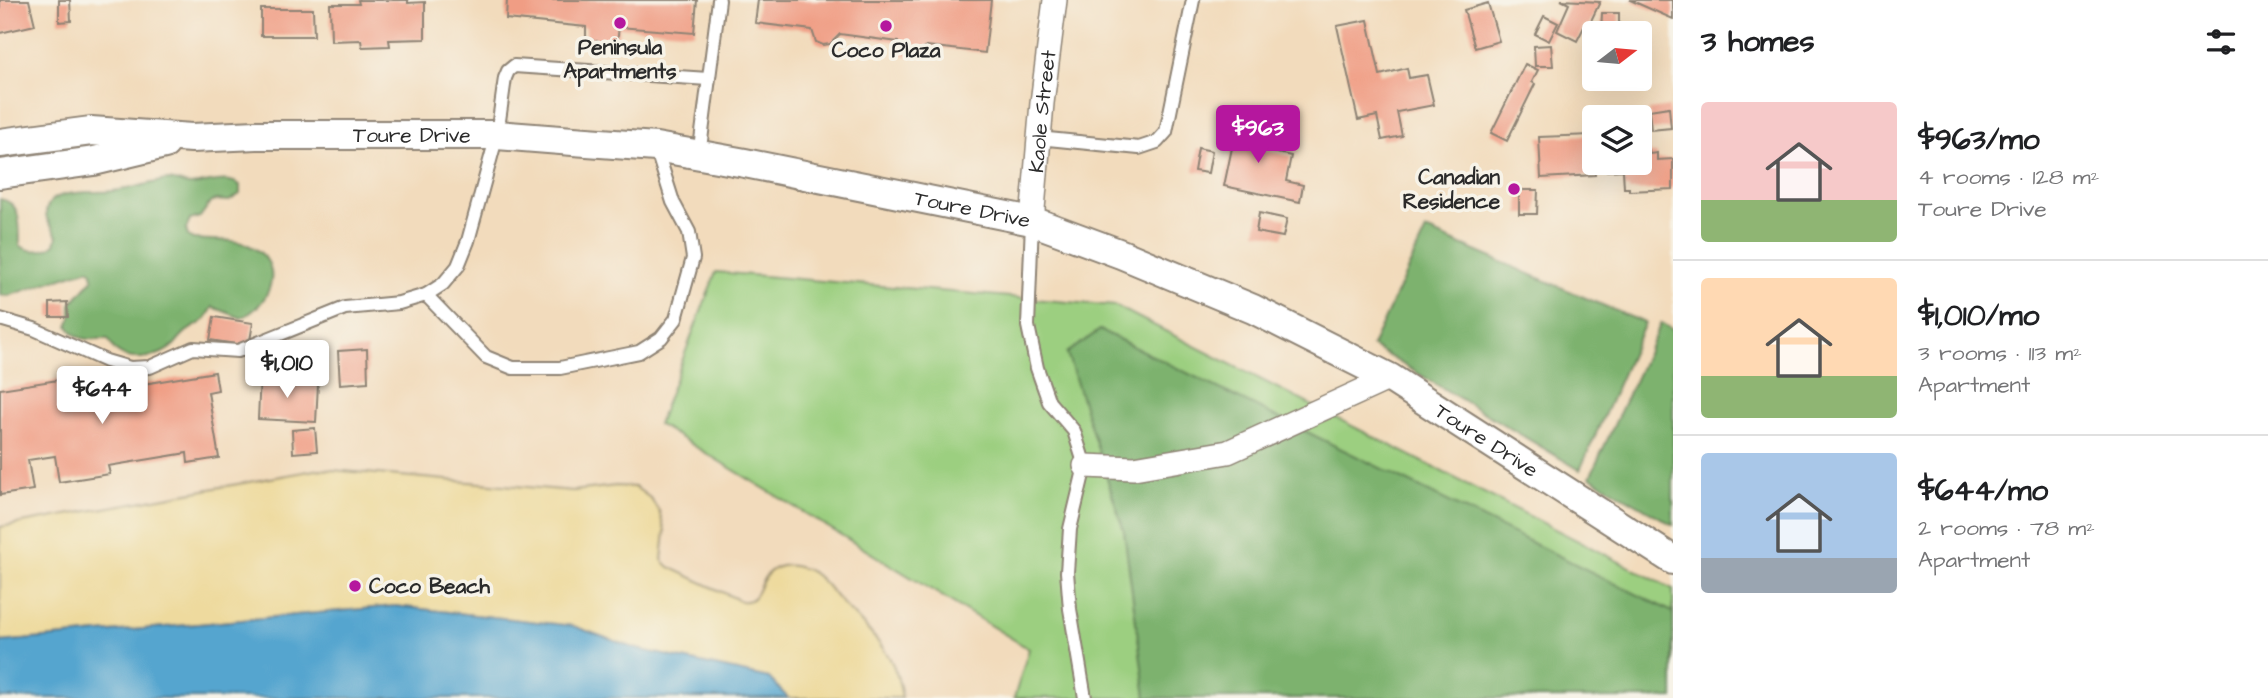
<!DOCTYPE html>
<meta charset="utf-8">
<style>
:root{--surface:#fff;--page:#f6f6f6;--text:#202124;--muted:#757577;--line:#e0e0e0;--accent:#b5179e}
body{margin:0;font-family:"Architects Daughter",sans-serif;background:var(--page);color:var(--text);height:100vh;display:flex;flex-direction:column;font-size:26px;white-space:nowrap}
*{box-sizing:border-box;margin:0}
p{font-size:23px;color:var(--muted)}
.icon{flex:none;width:38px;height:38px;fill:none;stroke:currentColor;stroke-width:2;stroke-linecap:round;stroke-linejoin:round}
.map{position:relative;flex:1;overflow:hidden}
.drawer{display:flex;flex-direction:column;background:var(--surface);width:595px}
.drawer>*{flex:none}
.needle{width:46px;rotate:74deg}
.buttons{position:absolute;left:1582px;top:21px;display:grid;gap:14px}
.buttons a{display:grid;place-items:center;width:70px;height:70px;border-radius:7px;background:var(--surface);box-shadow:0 7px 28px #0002;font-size:35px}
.price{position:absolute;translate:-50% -60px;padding:0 16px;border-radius:7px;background:#fff;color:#222;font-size:23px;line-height:46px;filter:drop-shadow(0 2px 4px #0008)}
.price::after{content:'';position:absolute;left:50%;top:42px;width:21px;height:16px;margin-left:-10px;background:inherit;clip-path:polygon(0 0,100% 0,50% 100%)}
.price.selected{background:var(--accent);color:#fff}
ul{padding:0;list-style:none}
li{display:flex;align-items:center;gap:21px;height:175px;padding:0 28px}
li+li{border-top:2px solid var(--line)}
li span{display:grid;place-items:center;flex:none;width:196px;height:140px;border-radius:7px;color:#555}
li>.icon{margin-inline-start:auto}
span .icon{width:84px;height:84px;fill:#fffc;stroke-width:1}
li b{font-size:30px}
h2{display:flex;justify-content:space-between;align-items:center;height:84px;padding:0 28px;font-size:30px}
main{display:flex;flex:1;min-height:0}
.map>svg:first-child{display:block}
.green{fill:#9ccf80;stroke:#647d56;stroke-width:2}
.forest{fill:#7db26e;stroke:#546e4c;stroke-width:2}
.sand{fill:#eeda9e;stroke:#8c8264;stroke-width:2}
.water{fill:#54a5cf;stroke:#40687d;stroke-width:2}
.building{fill:#f09d84}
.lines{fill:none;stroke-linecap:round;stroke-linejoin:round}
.service-casing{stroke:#8e8374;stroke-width:16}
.minor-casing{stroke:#8e8374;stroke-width:26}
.tertiary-casing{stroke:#8e8374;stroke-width:32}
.service{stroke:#fff;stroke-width:12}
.minor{stroke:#fff;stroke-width:23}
.tertiary{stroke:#fff;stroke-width:28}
.poi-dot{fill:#b5179e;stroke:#f7f3e8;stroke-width:2.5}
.labels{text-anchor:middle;stroke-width:7;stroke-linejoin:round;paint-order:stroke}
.poi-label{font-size:21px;font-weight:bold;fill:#2b2b2b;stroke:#f7f3e8}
.street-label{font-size:21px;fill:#2b2b2b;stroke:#f7f3e8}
</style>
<main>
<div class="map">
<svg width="1673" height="698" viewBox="0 0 1673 698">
<rect width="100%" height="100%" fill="#f7f3e8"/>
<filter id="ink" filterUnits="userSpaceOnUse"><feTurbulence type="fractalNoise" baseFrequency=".0143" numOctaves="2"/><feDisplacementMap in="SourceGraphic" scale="14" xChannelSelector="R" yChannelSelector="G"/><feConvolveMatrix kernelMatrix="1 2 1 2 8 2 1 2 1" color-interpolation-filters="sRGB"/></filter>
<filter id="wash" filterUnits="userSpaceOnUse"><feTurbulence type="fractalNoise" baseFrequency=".00686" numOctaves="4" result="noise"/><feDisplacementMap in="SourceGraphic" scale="28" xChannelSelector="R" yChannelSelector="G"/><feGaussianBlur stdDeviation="1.57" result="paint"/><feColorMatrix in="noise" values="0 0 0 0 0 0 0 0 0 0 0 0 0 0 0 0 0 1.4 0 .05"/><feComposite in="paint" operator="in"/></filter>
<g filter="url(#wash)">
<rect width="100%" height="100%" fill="#f2dbbc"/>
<path class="green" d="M 716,272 L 1116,306 L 1673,589 L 1673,698 L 1014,698 L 1029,649 L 658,424 Z"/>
<g class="forest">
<path d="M 167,180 C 175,180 182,184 189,185 C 205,185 226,175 240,185 L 240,194 L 229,201 L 215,200 L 210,203 L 200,217 L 190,220 L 186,229 L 188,236 L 193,239 C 211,241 231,238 248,245 C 287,262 272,304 241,318 L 213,307 C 201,328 202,320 186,332 C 181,336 178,341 174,345 C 161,357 133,364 117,352 C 112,349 112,344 108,339 C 91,338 79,344 68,326 L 71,318 L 71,304 L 93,279 L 92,272 L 88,269 L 8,296 L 0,295 L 0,199 C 23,203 19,226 20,245 C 28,253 46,252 55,244 L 57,237 C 54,226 43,221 47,208 C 54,187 96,194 113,191 C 131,189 149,183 167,180 Z"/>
<path d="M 1426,230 L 1645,323 L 1580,470 L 1372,346 Z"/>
<path d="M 1661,323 L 1673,330 L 1673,525 L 1590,477 Z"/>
<path d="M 1100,330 L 1673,612 L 1673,698 L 1146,698 L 1124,531 L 1067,353 Z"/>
</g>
<path class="sand" d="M 320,469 L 573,491 L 616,486 L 635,487 L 650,498 L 659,511 L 665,531 L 662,560 L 669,567 L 741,601 C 764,604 754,572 782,566 C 793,564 809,569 817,576 C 825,583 832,592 839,600 C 856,618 876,636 889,657 C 896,669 900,684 902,698 L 788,698 L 769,678 L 637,649 L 573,626 L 395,606 L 0,642 L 0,527 Z"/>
<path class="water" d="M 395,606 L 573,626 L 637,649 L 769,678 L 788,698 L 0,698 L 0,642 Z"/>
<g id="blocks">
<g class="building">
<path d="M 0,0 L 29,0 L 35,25 L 0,33 Z"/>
<path d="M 59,0 L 70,0 L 71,21 L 59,22 Z"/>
<path d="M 358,0 L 408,0 L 408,3 L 425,2 L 425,39 L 389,40 L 390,46 L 362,47 L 361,40 L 331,41 L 330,4 L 359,4 Z"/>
<path d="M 507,0 L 697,0 L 694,33 L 619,27 L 617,43 L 586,40 L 586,27 L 506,19 Z"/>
<path d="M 758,0 L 991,0 L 985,53 L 927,46 L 916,57 L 903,55 L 898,42 L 840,34 L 830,44 L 823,45 L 816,42 L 812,30 L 755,23 Z"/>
<path d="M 1561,0 L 1600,2 L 1588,27 L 1585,25 L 1577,41 L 1557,31 L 1569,4 Z"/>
<path d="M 1630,0 L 1673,0 L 1673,19 Z"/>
<path d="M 1488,3 L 1499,41 L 1475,48 L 1464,10 Z"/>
<path d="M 261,9 L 313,9 L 314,36 L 261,36 Z"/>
<path d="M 1602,13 L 1619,13 L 1619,33 L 1601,32 Z"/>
<path d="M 1544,16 L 1558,23 L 1549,41 L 1535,34 Z"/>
<path d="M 1368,20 L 1380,75 L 1407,68 L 1409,78 L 1427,75 L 1434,105 L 1397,112 L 1402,136 L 1382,140 L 1377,116 L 1358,120 L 1337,26 Z"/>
<path d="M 1648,37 L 1650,54 L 1640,55 L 1640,38 Z"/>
<path d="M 1551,45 L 1553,66 L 1535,66 L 1534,46 Z"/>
<path d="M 1525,64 L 1538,70 L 1532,82 L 1535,84 L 1507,141 L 1491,133 Z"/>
<path d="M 1241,105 L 1257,108 L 1249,147 L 1291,156 L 1286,181 L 1303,185 L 1300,202 L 1224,186 Z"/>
<path d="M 1669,107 L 1671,128 L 1651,130 L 1649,110 Z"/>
<path d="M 1592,135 L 1595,175 L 1541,178 L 1539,137 Z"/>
<path d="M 1198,148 L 1212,151 L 1208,173 L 1194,171 Z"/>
<path d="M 1649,150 L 1650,154 L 1657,153 L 1657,160 L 1673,159 L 1673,189 L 1629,191 L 1629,188 L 1624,188 L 1623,170 L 1607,171 L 1607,163 L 1640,163 L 1640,151 Z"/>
<path d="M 1519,190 L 1538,190 L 1537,214 L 1519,214 Z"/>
<path d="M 1259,213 L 1287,219 L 1283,237 L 1256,232 Z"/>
<path d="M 67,302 L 68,317 L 50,317 L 50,303 Z"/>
<path d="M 214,317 L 253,323 L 249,346 L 210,340 Z"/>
<path d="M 367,349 L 368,382 L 340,384 L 338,351 Z"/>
<path d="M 215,372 L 218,390 L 208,392 L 219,458 L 188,463 L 187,453 L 108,466 L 110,474 L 59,482 L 55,456 L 28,460 L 33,490 L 0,495 L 0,389 L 103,373 L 105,388 L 108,390 Z"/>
<path d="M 260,375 L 296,377 L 296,383 L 318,384 L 316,422 L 258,419 Z"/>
<path d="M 315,428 L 317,451 L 293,453 L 292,430 Z"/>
</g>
</g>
</g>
<g filter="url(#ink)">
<use href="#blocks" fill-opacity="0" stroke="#8e8374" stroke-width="2"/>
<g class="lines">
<g class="service-casing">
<g id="service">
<path d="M 1038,138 L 1139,148 L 1157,142 L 1166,132 L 1193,0"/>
<path d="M 699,156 L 719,0"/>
<path d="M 1032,221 L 1028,326 L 1037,368 L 1049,402 L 1074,431 L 1085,466 L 1070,529 L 1067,572 L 1070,609 L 1085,698"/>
<path d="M 426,295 L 486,357 L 513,368 L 560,368 L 639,352 L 661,338 L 676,319 L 693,258 L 689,232 L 673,202 L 656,148"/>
<path d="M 0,319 L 34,329 L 106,361 L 130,368 L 150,367 L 193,348 L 238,351 L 345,308 L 399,303 L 426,295 L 443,284 L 458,266 L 468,241 L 497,135 L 505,78 L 508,71 L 514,66 L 708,79"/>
</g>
</g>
<g class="minor-casing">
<g id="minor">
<path id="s1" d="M 1032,221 L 1042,103 L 1055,0"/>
<path d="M 1085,466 L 1134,468 L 1228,452 L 1390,378"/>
</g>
</g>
<g class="tertiary-casing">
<g id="tertiary">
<path id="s2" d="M 0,143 L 91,131 L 192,138 L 256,135 L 497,135 L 573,141 L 656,147 L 745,163 L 1032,221 L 1121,254 L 1253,309 L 1390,378 L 1673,560"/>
<path d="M 0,174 L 94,161 L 165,144"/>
</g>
</g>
<use href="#service" class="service"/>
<use href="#minor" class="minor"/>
<use href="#tertiary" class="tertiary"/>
</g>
</g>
<g class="poi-dot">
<circle cx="620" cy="23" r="7"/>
<circle cx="886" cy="26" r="7"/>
<circle cx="1514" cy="189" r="7"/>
<circle cx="355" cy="586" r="7"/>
</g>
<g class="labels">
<g class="poi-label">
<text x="620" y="54">Peninsula<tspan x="620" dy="24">Apartments</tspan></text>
<text x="886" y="57">Coco Plaza</text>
<text x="1500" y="184" text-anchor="end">Canadian<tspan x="1500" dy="24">Residence</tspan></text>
<text x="369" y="593" text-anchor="start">Coco Beach</text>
</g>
<g class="street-label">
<text dy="7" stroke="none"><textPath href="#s1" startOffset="110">Kaole Street</textPath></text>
<text dy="7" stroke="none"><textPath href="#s2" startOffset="413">Toure Drive</textPath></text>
<text dy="7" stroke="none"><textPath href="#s2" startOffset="980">Toure Drive</textPath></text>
<text dy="7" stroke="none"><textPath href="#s2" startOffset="1547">Toure Drive</textPath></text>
</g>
</g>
</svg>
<div class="buttons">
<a><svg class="needle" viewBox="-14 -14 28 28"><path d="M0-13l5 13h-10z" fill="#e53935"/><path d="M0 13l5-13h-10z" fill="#757577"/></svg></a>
<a><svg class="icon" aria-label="layers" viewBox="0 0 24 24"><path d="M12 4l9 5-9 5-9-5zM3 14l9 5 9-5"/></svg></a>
</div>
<b class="price selected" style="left:1258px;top:165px">$963</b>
<b class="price" style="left:287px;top:400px">$1,010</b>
<b class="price" style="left:102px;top:426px">$644</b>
</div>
<section class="drawer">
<h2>3 homes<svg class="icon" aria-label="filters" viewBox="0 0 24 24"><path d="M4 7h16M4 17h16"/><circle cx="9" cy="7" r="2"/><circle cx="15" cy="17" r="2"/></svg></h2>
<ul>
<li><span style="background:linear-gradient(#f6c9c9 70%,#8fb573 0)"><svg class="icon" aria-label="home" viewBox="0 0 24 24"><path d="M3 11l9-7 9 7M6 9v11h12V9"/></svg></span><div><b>$963/mo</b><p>4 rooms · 128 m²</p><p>Toure Drive</p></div></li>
<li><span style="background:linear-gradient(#ffd9b3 70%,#8fb573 0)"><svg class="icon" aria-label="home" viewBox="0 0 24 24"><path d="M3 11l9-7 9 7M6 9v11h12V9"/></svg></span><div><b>$1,010/mo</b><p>3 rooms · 113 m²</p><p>Apartment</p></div></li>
<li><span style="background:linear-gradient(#a9c7e8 75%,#9aa5b1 0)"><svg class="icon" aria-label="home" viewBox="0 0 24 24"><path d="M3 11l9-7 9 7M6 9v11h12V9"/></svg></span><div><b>$644/mo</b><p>2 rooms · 78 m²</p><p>Apartment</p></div></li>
</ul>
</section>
</main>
